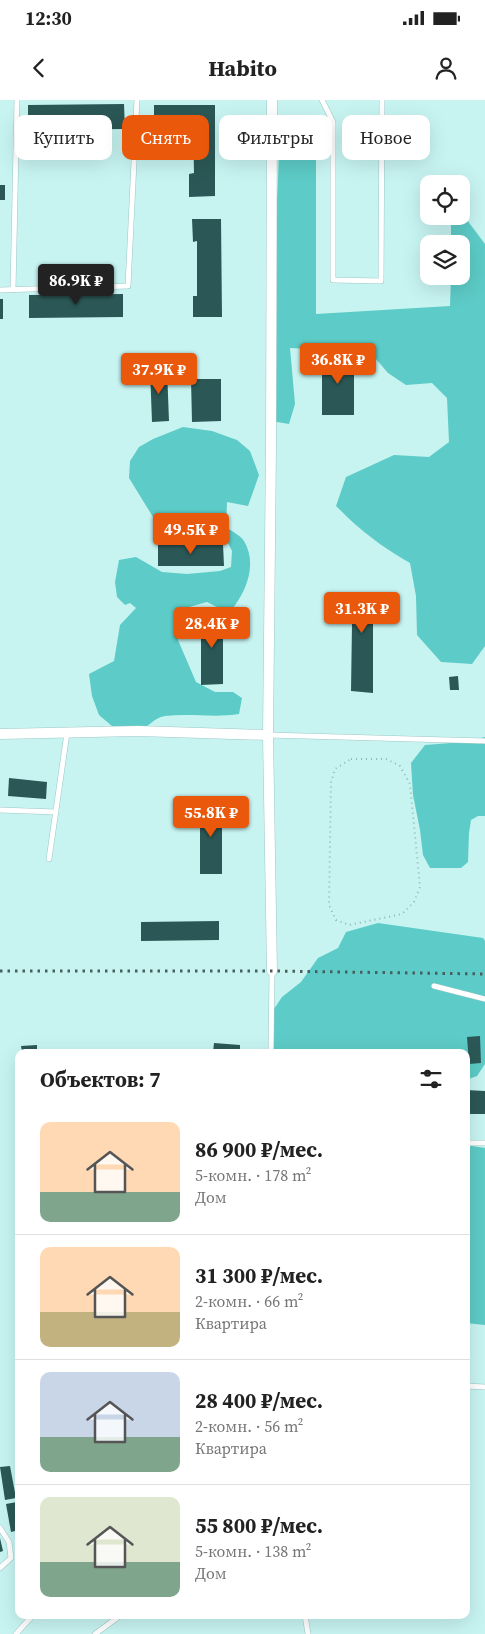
<!DOCTYPE html>
<html lang="ru">
<meta charset="utf-8">
<style>
:root{--surface:#fff;--page:#f6f6f6;--text:#222;--muted:#767676;--line:#e0e0e0;--accent:#ea580c}
body{margin:0;font-family:"Source Serif 4",serif;background:var(--page);color:var(--text);height:100vh;display:flex;flex-direction:column;font-size:19px;white-space:nowrap}
*{box-sizing:border-box;margin:0}
p{font-size:16px;color:var(--muted)}
.icon{flex:none;width:28px;height:28px;fill:none;stroke:currentColor;stroke-width:2;stroke-linecap:round;stroke-linejoin:round}
.map{position:relative;flex:1;overflow:hidden}
.sheet{position:absolute;left:15px;top:949px;width:455px;height:570px;display:flex;flex-direction:column;background:var(--surface);border-radius:10px;box-shadow:0 5px 20px #0002}
.sheet>*{flex:none}
.top-card{position:absolute;left:15px;top:15px;width:455px;height:45px;display:flex;gap:10px}
.tools{position:absolute;left:420px;top:75px;display:grid;gap:10px}
.tools a{display:grid;place-items:center;width:50px;height:50px;border-radius:10px;background:var(--surface);box-shadow:0 5px 20px #0002;font-size:25px}
.price{position:absolute;translate:-50% -42px;padding:0 11px;border-radius:5px;background:var(--accent);color:#fff;font-size:16px;line-height:32px;filter:drop-shadow(0 1px 2px #0008)}
.price::after{content:'';position:absolute;left:50%;top:30px;width:15px;height:11px;margin-left:-8px;background:inherit;clip-path:polygon(0 0,100% 0,50% 100%)}
.price.selected{background:#222;color:#fff}
ul{padding:0;list-style:none}
li{display:flex;align-items:center;gap:15px;height:125px;padding:0 25px}
li+li{border-top:1px solid var(--line)}
li span{display:grid;place-items:center;flex:none;width:140px;height:100px;border-radius:10px;color:#555}
li>.icon{margin-inline-start:auto}
span .icon{width:60px;height:60px;fill:#fffc;stroke-width:1}
li b{font-size:21px}
h2{display:flex;justify-content:space-between;align-items:center;height:60px;padding:0 25px;font-size:21px}
.tag{padding:0 18px;border-radius:10px;background:var(--surface);box-shadow:0 5px 20px #0002;font-size:18px;line-height:45px}
.tag.selected{background:var(--accent);color:#fff}
.status{display:flex;justify-content:space-between;align-items:center;height:35px;padding:0 25px;background:var(--surface);direction:ltr}
.status svg{height:14px;fill:currentColor}
header{display:flex;justify-content:space-between;align-items:center;height:65px;padding:0 25px;background:var(--surface);font-size:22px;font-weight:700}
.map>svg:first-child{display:block}
.green{fill:#5dcbc7}
.building{fill:#2b5856}
.lines{fill:none;stroke-linecap:round;stroke-linejoin:round}
.service-casing{stroke:#9cc8c6;stroke-width:6}
.minor-casing{stroke:#9cc8c6;stroke-width:11}
.path{stroke:#92b6b4;stroke-width:2;stroke-dasharray:1 4;stroke-linecap:butt}
.service{stroke:#fff;stroke-width:5}
.minor{stroke:#fff;stroke-width:10}
.rail{stroke:#485f5e;stroke-width:3;stroke-dasharray:2.5 5;stroke-linecap:butt}
</style>
<div class="status"><b>12:30</b><svg viewBox="0 0 49 12"><path d="M0 12V9h3v3zM5 12V6h3v6zM10 12V3h3v9zM15 12V0h3v12zM26 1h20v11H26zM47 4h2v5h-2z"/></svg></div>
<header><svg class="icon" aria-label="back" viewBox="0 0 24 24"><path d="M15 5l-7 7 7 7"/></svg>Habito<svg class="icon" aria-label="person" viewBox="0 0 24 24"><circle cx="12" cy="8" r="4"/><path d="M4 21q1-7 8-7t8 7"/></svg></header>
<div class="map">
<svg width="485" height="1534" viewBox="0 0 485 1534">
<rect width="100%" height="100%" fill="#c7f4f1"/>
<g class="green">
<path d="M 291,30 L 316,32 L 316,214 L 450,206 L 451,176 L 461,176 L 461,144 L 451,144 L 451,116 L 461,116 L 461,112 L 485,144 L 485,546 L 472,564 L 441,562 L 417,535 L 416,496 L 410,463 C 379,445 361,431 336,406 L 346,377 L 394,355 L 429,357 L 449,342 L 447,298 L 432,283 L 406,285 L 388,273 L 370,252 L 290,248 L 295,304 L 289,324 L 271,321 L 272,213 L 279,54 Z"/>
<path d="M 183,327 L 212,331 L 237,340 L 250,351 L 259,375 L 248,406 L 227,402 L 226,427 C 231,431 240,435 244,441 C 258,465 246,493 229,513 L 207,502 L 189,507 L 181,519 L 178,540 L 196,582 L 215,592 L 233,592 L 242,598 L 239,614 C 215,618 190,613 165,616 C 153,618 148,628 138,631 C 133,633 124,632 119,632 L 99,615 L 92,596 L 89,574 L 114,561 L 120,525 L 136,508 L 130,503 L 125,505 L 117,497 L 115,482 L 119,460 L 136,457 L 162,472 L 187,474 L 220,471 L 231,467 L 232,451 L 226,439 L 179,439 L 161,430 L 129,378 L 130,361 L 139,347 L 153,339 Z"/>
<path d="M 485,637 L 485,716 L 478,716 L 471,720 L 469,733 L 468,762 L 461,768 L 430,768 L 423,755 L 420,730 L 413,695 L 411,663 L 425,645 L 464,642 Z"/>
<path d="M 378,823 L 483,838 L 485,841 L 485,964 L 477,976 L 466,980 L 466,952 L 271,952 L 272,912 L 282,897 L 301,882 L 318,858 L 338,848 L 346,832 Z"/>
<path d="M 466,1045 L 485,1048 L 485,1225 L 466,1223 Z"/>
</g>
<g class="building">
<path d="M 124,4 L 125,29 L 28,30 L 28,5 Z"/>
<path d="M 154,5 L 215,5 L 215,96 L 189,97 L 189,74 L 194,73 L 193,26 L 176,26 L 176,28 L 154,29 Z"/>
<rect x="0" y="85" width="5" height="15"/>
<path d="M 192,119 L 221,119 L 222,217 L 193,217 L 193,196 L 197,196 L 197,141 L 193,142 Z"/>
<path d="M 123,194 L 123,217 L 29,218 L 29,195 Z"/>
<rect x="0" y="199" width="3" height="20"/>
<rect x="322" y="255" width="32" height="60"/>
<path d="M 150,269 L 167,269 L 169,321 L 152,322 Z"/>
<path d="M 191,279 L 221,279 L 221,321 L 192,322 Z"/>
<path d="M 158,444 L 223,444 L 224,466 L 158,466 Z"/>
<path d="M 335,496 L 390,497 L 391,522 L 373,522 L 373,593 L 351,591 L 352,523 L 335,523 Z"/>
<path d="M 201,514 L 223,514 L 223,584 L 201,585 Z"/>
<path d="M 458,576 L 459,590 L 450,590 L 449,577 Z"/>
<path d="M 9,678 L 47,682 L 46,699 L 8,696 Z"/>
<rect x="200" y="703" width="22" height="71"/>
<path d="M 219,821 L 219,840 L 141,841 L 141,822 Z"/>
<path d="M 480,936 L 481,963 L 469,964 L 467,937 Z"/>
<path d="M 214,943 L 240,945 L 240,952 L 213,952 Z"/>
<path d="M 37,945 L 37,952 L 22,952 L 21,946 Z"/>
<path d="M 466,990 L 485,991 L 485,1014 L 466,1014 Z"/>
<path d="M 10,1366 L 16,1398 L 5,1400 L 0,1367 Z"/>
<path d="M 17,1402 L 19,1430 L 11,1432 L 6,1404 Z"/>
<path d="M 0,1438 L 3,1451 L 0,1452 Z"/>
</g>
<g class="lines">
<g class="service-casing">
<g id="service">
<path d="M 322,0 L 333,22 L 333,180 L 381,181 L 382,0"/>
<path d="M 0,190 L 128,186 L 137,0"/>
<path d="M 13,190 L 17,0"/>
<path d="M 268,635 L 485,641"/>
<path d="M 0,710 L 56,712"/>
<path d="M 49,759 L 67,633"/>
<path d="M 434,886 L 485,899"/>
<path d="M 271,952 L 272,871"/>
<path d="M 466,1043 L 485,1043"/>
<path d="M 466,1286 L 485,1287"/>
<path d="M 0,1428 L 9,1442 L 11,1458 L 0,1468"/>
<path d="M 305,1515 L 308,1534"/>
<path d="M 16,1534 L 33,1515"/>
<path d="M 95,1534 L 121,1515"/>
</g>
</g>
<g class="minor-casing">
<g id="minor">
<path d="M 272,0 L 271,348 L 268,635 L 272,871"/>
<path d="M 0,634 L 138,631 L 268,635"/>
</g>
</g>
<path class="path" d="M 351,659 L 386,659 L 400,666 L 410,684 L 420,787 L 414,802 L 402,814 L 349,825 L 336,820 L 329,805 L 331,682 L 335,669 Z"/>
<use href="#service" class="service"/>
<use href="#minor" class="minor"/>
<path class="rail" d="M 0,871 L 272,871 L 485,874"/>
</g>
</svg>
<div class="tools">
<a><svg class="icon" aria-label="locate" viewBox="0 0 24 24"><circle cx="12" cy="12" r="6"/><path d="M12 2v4M12 18v4M2 12h4M18 12h4"/></svg></a>
<a><svg class="icon" aria-label="layers" viewBox="0 0 24 24"><path d="M12 4l9 5-9 5-9-5zM3 14l9 5 9-5"/></svg></a>
</div>
<b class="price selected" style="left:76px;top:206px">86.9K ₽</b>
<b class="price" style="left:338px;top:285px">36.8K ₽</b>
<b class="price" style="left:159px;top:295px">37.9K ₽</b>
<b class="price" style="left:191px;top:455px">49.5K ₽</b>
<b class="price" style="left:362px;top:534px">31.3K ₽</b>
<b class="price" style="left:212px;top:549px">28.4K ₽</b>
<b class="price" style="left:211px;top:738px">55.8K ₽</b>
<div class="top-card">
<a class="tag">Купить</a>
<a class="tag selected">Снять</a>
<a class="tag">Фильтры</a>
<a class="tag">Новое</a>
</div>
<section class="sheet">
<h2>Объектов: 7<svg class="icon" aria-label="filters" viewBox="0 0 24 24"><path d="M4 7h16M4 17h16"/><circle cx="9" cy="7" r="2"/><circle cx="15" cy="17" r="2"/></svg></h2>
<ul>
<li><span style="background:linear-gradient(#ffd9b3 70%,#7fa58c 0)"><svg class="icon" aria-label="home" viewBox="0 0 24 24"><path d="M3 11l9-7 9 7M6 9v11h12V9"/></svg></span><div><b>86 900 ₽/мес.</b><p>5-комн. · 178 m²</p><p>Дом</p></div></li>
<li><span style="background:linear-gradient(#ffd9b3 65%,#c2b280 0)"><svg class="icon" aria-label="home" viewBox="0 0 24 24"><path d="M3 11l9-7 9 7M6 9v11h12V9"/></svg></span><div><b>31 300 ₽/мес.</b><p>2-комн. · 66 m²</p><p>Квартира</p></div></li>
<li><span style="background:linear-gradient(#c9d6e8 65%,#7fa58c 0)"><svg class="icon" aria-label="home" viewBox="0 0 24 24"><path d="M3 11l9-7 9 7M6 9v11h12V9"/></svg></span><div><b>28 400 ₽/мес.</b><p>2-комн. · 56 m²</p><p>Квартира</p></div></li>
<li><span style="background:linear-gradient(#dfe7d0 65%,#7fa58c 0)"><svg class="icon" aria-label="home" viewBox="0 0 24 24"><path d="M3 11l9-7 9 7M6 9v11h12V9"/></svg></span><div><b>55 800 ₽/мес.</b><p>5-комн. · 138 m²</p><p>Дом</p></div></li>
</ul>
</section>
</div>
